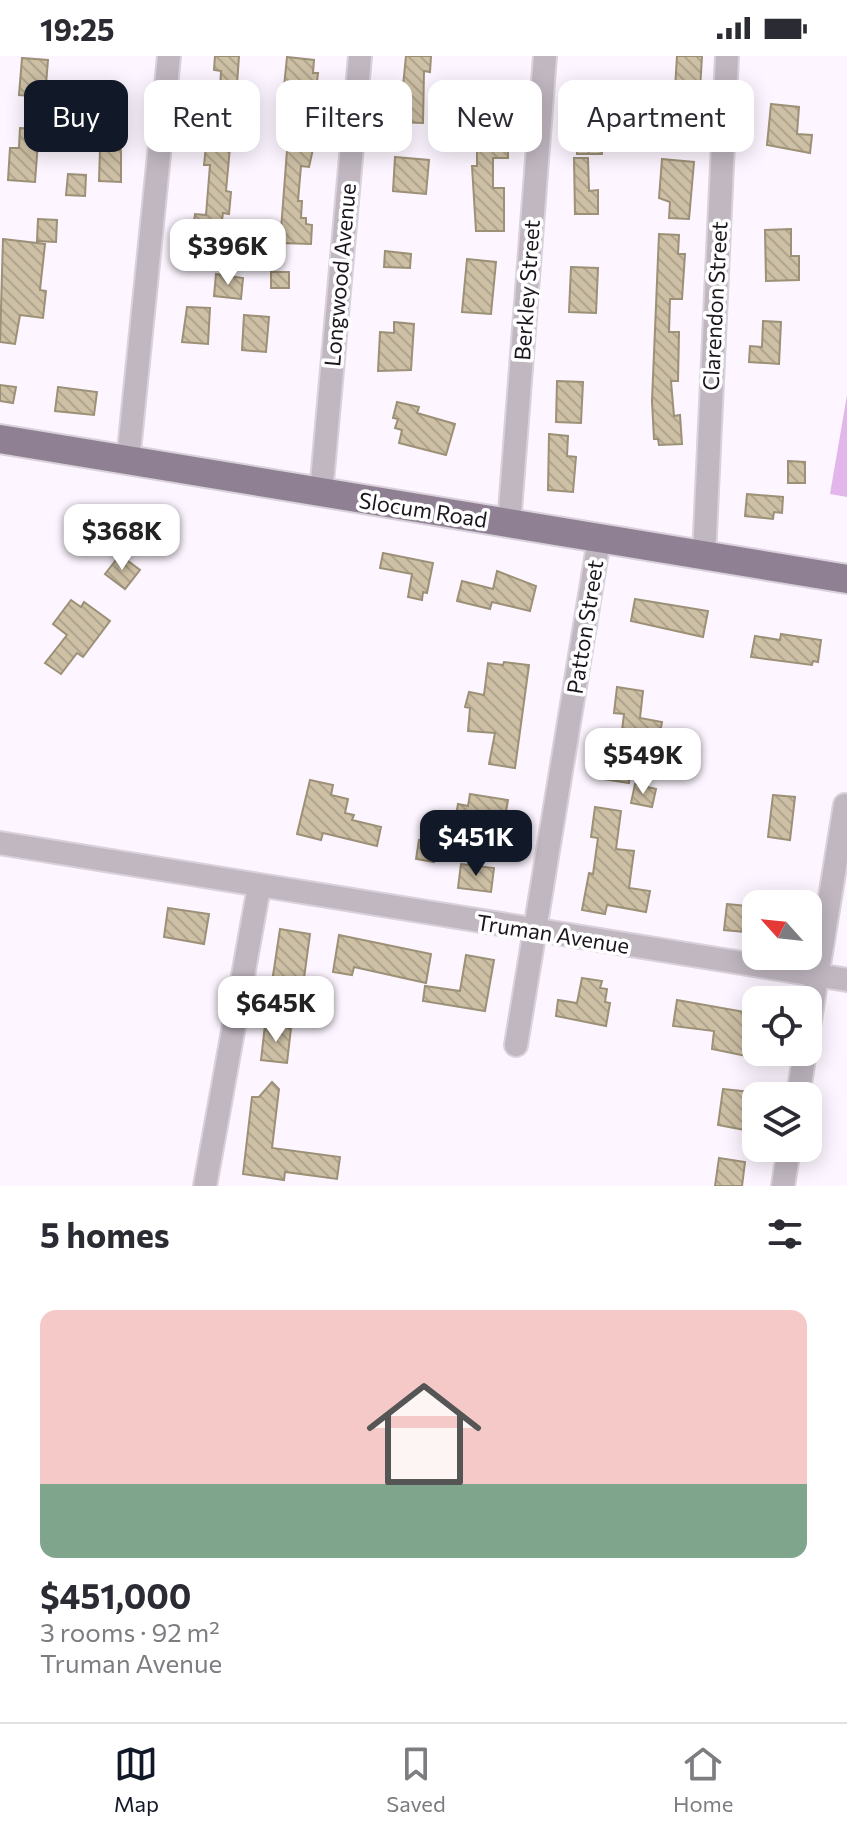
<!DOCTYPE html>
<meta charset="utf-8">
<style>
:root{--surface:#fff;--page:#f7f7f7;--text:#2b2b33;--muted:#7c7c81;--line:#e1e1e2;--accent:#111827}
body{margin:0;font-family:Commissioner,sans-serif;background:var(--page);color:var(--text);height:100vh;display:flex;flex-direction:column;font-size:30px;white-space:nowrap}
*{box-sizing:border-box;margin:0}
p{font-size:26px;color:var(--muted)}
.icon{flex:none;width:44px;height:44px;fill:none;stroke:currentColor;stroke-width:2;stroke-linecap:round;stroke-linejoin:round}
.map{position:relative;height:1130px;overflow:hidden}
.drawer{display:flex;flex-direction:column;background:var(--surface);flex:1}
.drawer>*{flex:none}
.guide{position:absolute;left:24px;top:24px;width:800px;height:72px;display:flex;gap:16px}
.needle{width:52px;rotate:297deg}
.fabs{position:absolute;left:742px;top:834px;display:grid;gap:16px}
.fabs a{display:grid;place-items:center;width:80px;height:80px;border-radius:16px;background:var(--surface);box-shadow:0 4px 20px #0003;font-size:40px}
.price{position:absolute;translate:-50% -68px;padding:0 18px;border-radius:16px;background:#fff;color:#222;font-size:26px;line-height:52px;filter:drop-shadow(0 2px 4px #0008)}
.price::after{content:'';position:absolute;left:50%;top:48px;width:24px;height:18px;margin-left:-12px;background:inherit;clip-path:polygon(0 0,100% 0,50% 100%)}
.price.active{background:var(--accent);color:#fff}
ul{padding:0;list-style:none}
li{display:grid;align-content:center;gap:16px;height:424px;padding:0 40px}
li span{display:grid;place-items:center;height:248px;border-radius:16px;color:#555}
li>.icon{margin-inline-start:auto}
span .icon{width:144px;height:144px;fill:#fffc;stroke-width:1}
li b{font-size:34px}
h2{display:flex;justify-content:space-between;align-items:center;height:96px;padding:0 40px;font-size:34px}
.tag{padding:0 28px;border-radius:16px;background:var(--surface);box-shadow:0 4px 20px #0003;font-size:28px;line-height:72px}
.tag.active{background:var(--accent);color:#fff}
.status{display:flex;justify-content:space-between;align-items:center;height:56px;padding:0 40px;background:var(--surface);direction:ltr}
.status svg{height:22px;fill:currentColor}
.tabs{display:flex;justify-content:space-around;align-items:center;height:112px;border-top:2px solid var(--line);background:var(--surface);font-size:22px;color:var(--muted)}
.tabs a{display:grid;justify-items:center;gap:4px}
.tabs .active{color:var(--accent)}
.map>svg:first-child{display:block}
.park{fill:#e3b6eb}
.building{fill:url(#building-back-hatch);stroke:#9c9076;stroke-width:2}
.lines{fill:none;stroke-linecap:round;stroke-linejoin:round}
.minor-casing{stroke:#d9d1db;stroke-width:26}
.major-casing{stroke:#d9d1db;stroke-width:32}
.minor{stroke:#c0b7c1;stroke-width:22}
.major{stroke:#908093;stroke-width:28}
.labels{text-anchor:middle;stroke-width:7;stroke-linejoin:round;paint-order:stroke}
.street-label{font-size:22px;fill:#1c151e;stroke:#fff}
</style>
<div class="status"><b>19:25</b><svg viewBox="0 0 49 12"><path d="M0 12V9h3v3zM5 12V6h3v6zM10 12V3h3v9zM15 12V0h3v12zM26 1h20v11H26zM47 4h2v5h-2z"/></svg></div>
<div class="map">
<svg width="847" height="1130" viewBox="0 0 847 1130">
<defs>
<pattern id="building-back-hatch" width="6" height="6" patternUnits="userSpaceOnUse" patternTransform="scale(2)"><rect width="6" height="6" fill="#cdc0a5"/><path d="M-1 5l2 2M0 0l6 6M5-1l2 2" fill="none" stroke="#afa48e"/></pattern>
</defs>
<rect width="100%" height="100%" fill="#fdf5ff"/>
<path class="park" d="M 847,339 L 847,441 L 830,438 Z"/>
<g class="building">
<path d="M 215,0 L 239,0 L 236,43 L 247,45 L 242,93 L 230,91 L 226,135 L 231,136 L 229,158 L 223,157 L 217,200 L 190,196 L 195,158 L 206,159 L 210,109 L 204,109 L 210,51 L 219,52 L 221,15 L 214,14 Z"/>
<path d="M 406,0 L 431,0 L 430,16 L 424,15 L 423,67 L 398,66 L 399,30 L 403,30 Z"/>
<path d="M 677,0 L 702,0 L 699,51 L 674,49 Z"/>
<path d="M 287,1 L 314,4 L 313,17 L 318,17 L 316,34 L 284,31 Z"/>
<path d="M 22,2 L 48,4 L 45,41 L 19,39 Z"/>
<path d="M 36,46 L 61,48 L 60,64 L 34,62 Z"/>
<path d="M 771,48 L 799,51 L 797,78 L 812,79 L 810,97 L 767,89 Z"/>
<path d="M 577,64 L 602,65 L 602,98 L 577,98 Z"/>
<path d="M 20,72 L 39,73 L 35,126 L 8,124 L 10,92 L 19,92 Z"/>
<path d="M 288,81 L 315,84 L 309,111 L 301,110 L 298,145 L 302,145 L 301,162 L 306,162 L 306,168 L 312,169 L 311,188 L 280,187 Z"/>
<path d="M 477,81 L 508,81 L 508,102 L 493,102 L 493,132 L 504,132 L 504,175 L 476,175 L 472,110 L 477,110 Z"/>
<path d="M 100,94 L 121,94 L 121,126 L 99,125 Z"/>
<path d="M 395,101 L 429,104 L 426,138 L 393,135 Z"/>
<path d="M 574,102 L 588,102 L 589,135 L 598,134 L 598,158 L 575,158 Z"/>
<path d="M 662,103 L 694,106 L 689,163 L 669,162 L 670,146 L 659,142 Z"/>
<path d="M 68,118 L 86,119 L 85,140 L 66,139 Z"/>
<path d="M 38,163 L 57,164 L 56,186 L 37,185 Z"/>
<path d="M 791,173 L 791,200 L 799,200 L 799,224 L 766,225 L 765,174 Z"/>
<path d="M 659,178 L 679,179 L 678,198 L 685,198 L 682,243 L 670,243 L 669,276 L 679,276 L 678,325 L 671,325 L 674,360 L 680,359 L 682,388 L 659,389 L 658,383 L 654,383 L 652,345 Z"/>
<path d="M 3,183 L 45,188 L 40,234 L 46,235 L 43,262 L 20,259 L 15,288 L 0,286 Z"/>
<path d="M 385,195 L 411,198 L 410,212 L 384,211 Z"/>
<path d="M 467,203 L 496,206 L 491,258 L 462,256 Z"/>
<path d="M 571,211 L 598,212 L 596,257 L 569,256 Z"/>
<rect x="271" y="216" width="18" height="16"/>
<path d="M 216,218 L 243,222 L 241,243 L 214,240 Z"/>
<path d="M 187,251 L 210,252 L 208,288 L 182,286 Z"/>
<path d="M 244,259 L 269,261 L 266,296 L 242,294 Z"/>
<path d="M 763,265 L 781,266 L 779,308 L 749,306 L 750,290 L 762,291 Z"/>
<path d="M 394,266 L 414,268 L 411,314 L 378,315 L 380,276 L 394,277 Z"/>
<path d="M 557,325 L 583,326 L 581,367 L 556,366 Z"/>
<path d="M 0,329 L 16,331 L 13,347 L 0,345 Z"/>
<path d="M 58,331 L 97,336 L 94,359 L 55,355 Z"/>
<path d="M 397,346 L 419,351 L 417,357 L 455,368 L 446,399 L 399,387 L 402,374 L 395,372 L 398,363 L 393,362 Z"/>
<path d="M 549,378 L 568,380 L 567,400 L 576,401 L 573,436 L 548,434 Z"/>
<path d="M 788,405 L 805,406 L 805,427 L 788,427 Z"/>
<path d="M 747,438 L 783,441 L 782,457 L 774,456 L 773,463 L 745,460 Z"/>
<path d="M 383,497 L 433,507 L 427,537 L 423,536 L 422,544 L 408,541 L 412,518 L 380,512 Z"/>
<path d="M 120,499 L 140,514 L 125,533 L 105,518 Z"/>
<path d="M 497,515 L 536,530 L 530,555 L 492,546 L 490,553 L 457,545 L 462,525 L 493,533 Z"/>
<path d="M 635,543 L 708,555 L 703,581 L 631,565 Z"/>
<path d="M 71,544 L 81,551 L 84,546 L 110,565 L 83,601 L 77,597 L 61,618 L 45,607 L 67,579 L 53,568 Z"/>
<path d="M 781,578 L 821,584 L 818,606 L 813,605 L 812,609 L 751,601 L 755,580 L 780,584 Z"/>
<path d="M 504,606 L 529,609 L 515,712 L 489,708 L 495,677 L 468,675 L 470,652 L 465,651 L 469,636 L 484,639 L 488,607 L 503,609 Z"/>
<path d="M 617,631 L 643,635 L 640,662 L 662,666 L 658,687 L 635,682 L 629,727 L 603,723 L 608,690 L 620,691 L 624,658 L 614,657 Z"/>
<path d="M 310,724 L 333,729 L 331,739 L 348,743 L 345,757 L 354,759 L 352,764 L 381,771 L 377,790 L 323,777 L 321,784 L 297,778 Z"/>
<path d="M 635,728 L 656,733 L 652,751 L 631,747 Z"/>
<path d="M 470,738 L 508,744 L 502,778 L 454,771 L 458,748 L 468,750 Z"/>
<path d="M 773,739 L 795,741 L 790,784 L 768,781 Z"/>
<path d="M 595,751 L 621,755 L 616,793 L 634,795 L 629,832 L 650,835 L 646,856 L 607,849 L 605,858 L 582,854 L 589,817 L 593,818 L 598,782 L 591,781 Z"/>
<path d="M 419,784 L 437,787 L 434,806 L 416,803 Z"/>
<path d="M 461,808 L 494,812 L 491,836 L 458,832 Z"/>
<path d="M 727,848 L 756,851 L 756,877 L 724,874 Z"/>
<path d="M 168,852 L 209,858 L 204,888 L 164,881 Z"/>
<path d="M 280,873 L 310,878 L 302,937 L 271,933 Z"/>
<path d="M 339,879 L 431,898 L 426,927 L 354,911 L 352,919 L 333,916 Z"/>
<path d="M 466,899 L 494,904 L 485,955 L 423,945 L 425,930 L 460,935 Z"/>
<path d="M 582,922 L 602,925 L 600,932 L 607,933 L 605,946 L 610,947 L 606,970 L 556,960 L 558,944 L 577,947 Z"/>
<path d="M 677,944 L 756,958 L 756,1002 L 712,993 L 714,975 L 673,970 Z"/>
<path d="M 265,969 L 291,972 L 287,1007 L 261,1004 Z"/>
<path d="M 272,1026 L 279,1033 L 272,1092 L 340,1101 L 337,1123 L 285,1116 L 284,1124 L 243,1118 L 252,1041 L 259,1041 Z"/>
<path d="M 723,1033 L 750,1036 L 745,1074 L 718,1069 Z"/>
<path d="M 719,1102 L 745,1106 L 742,1130 L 715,1130 Z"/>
</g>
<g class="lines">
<g class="minor-casing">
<g id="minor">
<path d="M 128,405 L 169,0"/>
<path d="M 321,437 L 360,0"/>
<path d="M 509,468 L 545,0"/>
<path d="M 704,500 L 727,0"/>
<path d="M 0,787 L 847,924"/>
<path d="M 808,976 L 845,749"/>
<path d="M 516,989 L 599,484"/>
<path d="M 798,1040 L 805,996"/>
<path d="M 205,1130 L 259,831"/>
<path d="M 783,1130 L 789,1092"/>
</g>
</g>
<g class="major-casing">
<path id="major" d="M 0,383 L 847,523"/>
</g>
<use href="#minor" class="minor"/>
<use href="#major" class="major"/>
</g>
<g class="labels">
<g class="street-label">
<text transform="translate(340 219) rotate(-85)" y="8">Longwood Avenue</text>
<text transform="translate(527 234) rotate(-86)" y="8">Berkley Street</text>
<text transform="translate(715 250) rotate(-87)" y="8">Clarendon Street</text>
<text transform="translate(423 454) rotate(9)" y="8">Slocum Road</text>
<text transform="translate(585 571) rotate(-81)" y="8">Patton Street</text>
<text transform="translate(553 878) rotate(9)" y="8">Truman Avenue</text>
</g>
</g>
</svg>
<div class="fabs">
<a><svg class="needle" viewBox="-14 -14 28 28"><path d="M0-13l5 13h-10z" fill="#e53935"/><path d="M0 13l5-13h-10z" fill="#7c7c81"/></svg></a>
<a><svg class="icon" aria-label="locate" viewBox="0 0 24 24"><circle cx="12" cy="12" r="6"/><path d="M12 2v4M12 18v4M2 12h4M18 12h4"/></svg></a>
<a><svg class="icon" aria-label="layers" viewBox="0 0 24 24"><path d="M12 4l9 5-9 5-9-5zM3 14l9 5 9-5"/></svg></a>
</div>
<b class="price" style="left:228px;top:231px">$396K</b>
<b class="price" style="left:122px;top:516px">$368K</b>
<b class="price" style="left:643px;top:740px">$549K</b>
<b class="price active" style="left:476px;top:822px">$451K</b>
<b class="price" style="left:276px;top:988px">$645K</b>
<div class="guide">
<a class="tag active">Buy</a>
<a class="tag">Rent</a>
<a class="tag">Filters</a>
<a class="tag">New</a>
<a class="tag">Apartment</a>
</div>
</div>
<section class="drawer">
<h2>5 homes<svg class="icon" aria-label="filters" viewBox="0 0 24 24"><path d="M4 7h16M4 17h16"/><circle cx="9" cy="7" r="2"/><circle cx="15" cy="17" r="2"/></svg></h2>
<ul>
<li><span style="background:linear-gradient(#f6c9c9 70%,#7fa58c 0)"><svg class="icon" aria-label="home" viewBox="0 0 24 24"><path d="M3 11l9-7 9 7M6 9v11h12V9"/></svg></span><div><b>$451,000</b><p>3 rooms · 92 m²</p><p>Truman Avenue</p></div></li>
</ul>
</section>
<nav class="tabs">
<a class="active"><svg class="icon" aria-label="map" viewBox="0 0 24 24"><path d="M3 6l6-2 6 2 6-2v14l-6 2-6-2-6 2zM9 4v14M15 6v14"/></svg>Map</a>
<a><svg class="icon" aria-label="saved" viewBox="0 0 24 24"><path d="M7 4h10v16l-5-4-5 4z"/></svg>Saved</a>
<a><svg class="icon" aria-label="home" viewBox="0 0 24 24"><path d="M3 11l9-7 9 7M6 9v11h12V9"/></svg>Home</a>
</nav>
